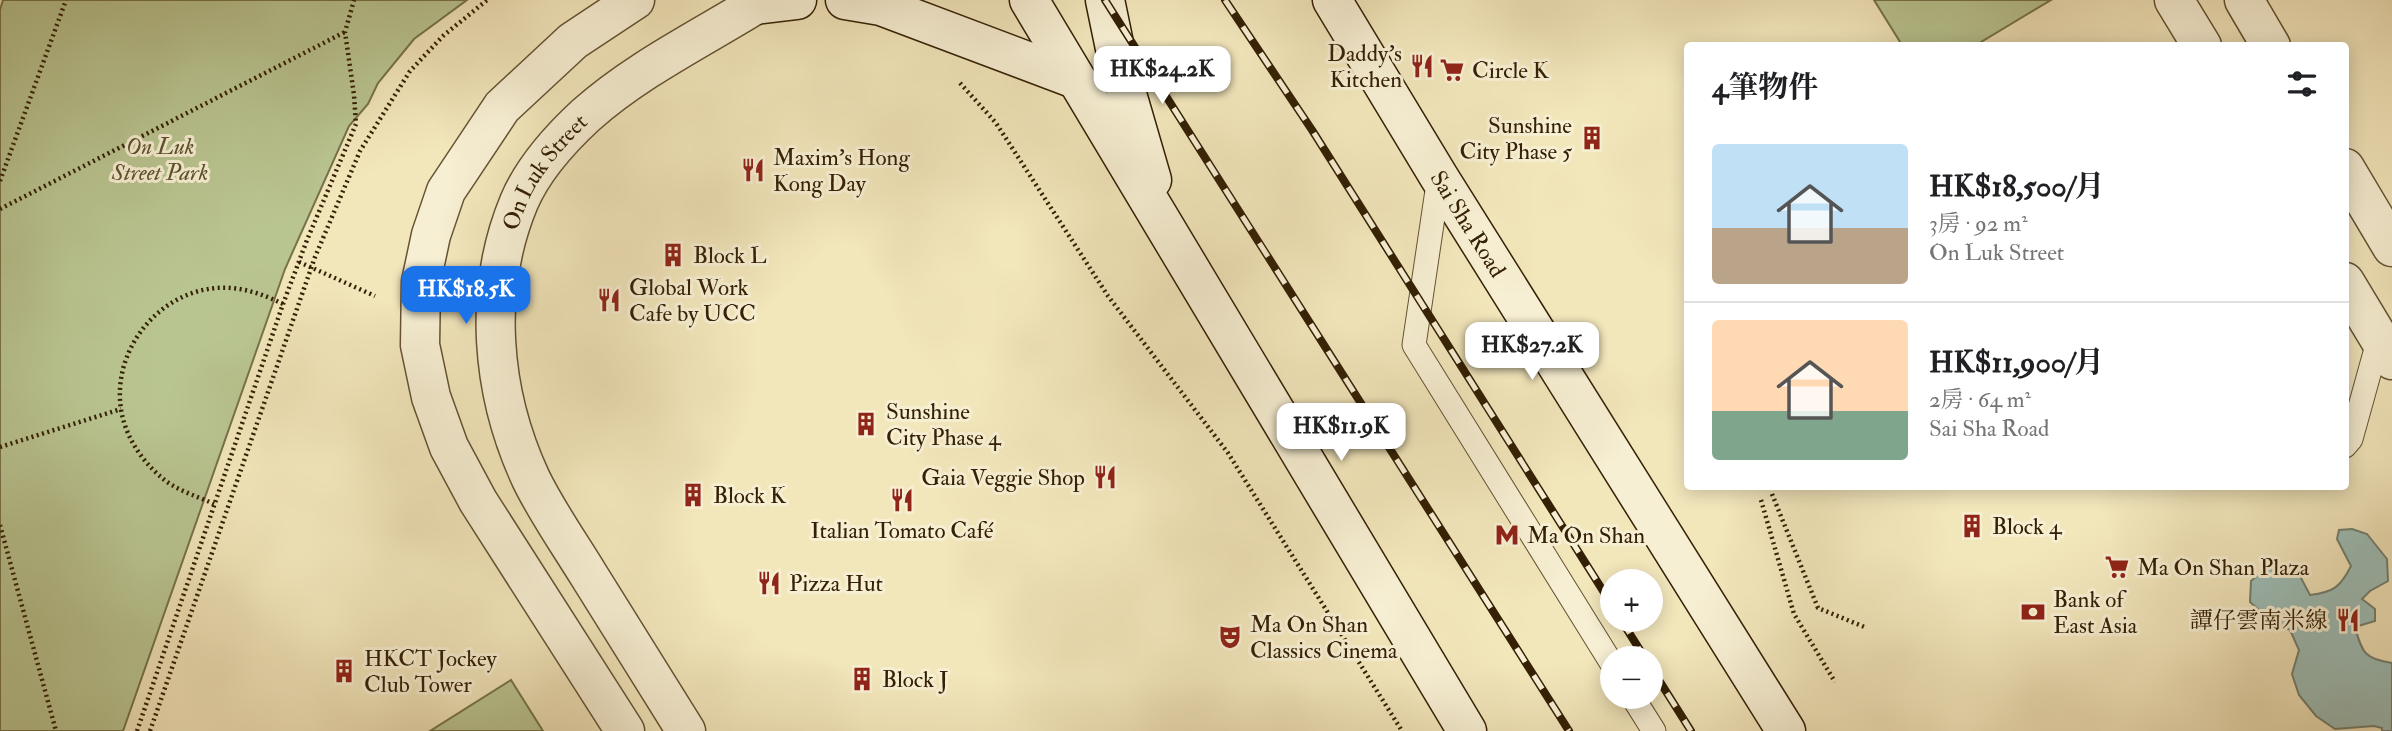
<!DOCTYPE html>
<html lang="zh-TW">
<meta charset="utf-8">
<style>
:root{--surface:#fff;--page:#f2f2f2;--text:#202124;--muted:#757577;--line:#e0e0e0;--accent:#1a73e8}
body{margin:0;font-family:"IM FELL Double Pica","Noto Serif TC",serif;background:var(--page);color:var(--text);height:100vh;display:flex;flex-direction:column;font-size:26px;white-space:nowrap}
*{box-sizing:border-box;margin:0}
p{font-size:23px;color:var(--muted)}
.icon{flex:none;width:38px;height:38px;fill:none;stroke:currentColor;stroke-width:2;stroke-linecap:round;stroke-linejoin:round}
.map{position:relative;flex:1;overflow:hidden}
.panel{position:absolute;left:1684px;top:42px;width:665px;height:448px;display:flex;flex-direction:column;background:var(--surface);border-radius:7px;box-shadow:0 4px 18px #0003}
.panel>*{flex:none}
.tools{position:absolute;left:1600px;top:569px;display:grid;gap:14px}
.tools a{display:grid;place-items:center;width:63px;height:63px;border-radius:50%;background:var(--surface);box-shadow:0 4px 18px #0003;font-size:35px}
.price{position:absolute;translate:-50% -60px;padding:0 16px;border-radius:14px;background:#fff;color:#222;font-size:23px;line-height:46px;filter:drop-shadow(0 2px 4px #0008)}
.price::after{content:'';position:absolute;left:50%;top:42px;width:21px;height:16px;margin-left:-10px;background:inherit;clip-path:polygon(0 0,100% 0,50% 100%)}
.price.selected{background:var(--accent);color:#fff}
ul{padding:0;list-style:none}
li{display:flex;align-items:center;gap:21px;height:175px;padding:0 28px}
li+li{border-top:2px solid var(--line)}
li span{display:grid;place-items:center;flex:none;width:196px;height:140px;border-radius:7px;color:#555}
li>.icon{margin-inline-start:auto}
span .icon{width:84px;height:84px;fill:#fffc;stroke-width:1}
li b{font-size:30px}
h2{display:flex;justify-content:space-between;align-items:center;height:84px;padding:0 28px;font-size:30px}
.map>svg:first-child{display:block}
.green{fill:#b9c591;stroke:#76724a;stroke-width:2}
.water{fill:#9dbeb7;stroke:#737f6f;stroke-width:2}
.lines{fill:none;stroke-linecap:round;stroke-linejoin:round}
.lane-casing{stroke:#645232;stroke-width:25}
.street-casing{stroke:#645232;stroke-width:41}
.secondary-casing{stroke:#342004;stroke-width:41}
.path{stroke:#342004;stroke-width:4.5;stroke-dasharray:2 3.5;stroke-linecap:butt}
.lane{stroke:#f7efd3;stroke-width:23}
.street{stroke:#f7efd3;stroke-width:38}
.secondary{stroke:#f7efd3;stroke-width:38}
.rail-casing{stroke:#342004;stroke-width:8}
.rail{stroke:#f7efd3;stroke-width:5;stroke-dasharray:16;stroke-linecap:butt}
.labels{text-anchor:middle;stroke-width:6;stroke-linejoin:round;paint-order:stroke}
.poi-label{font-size:23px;fill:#342004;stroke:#f7efd3;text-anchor:start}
.park-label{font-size:23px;font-style:italic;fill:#5c522e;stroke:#f7efd3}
.street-label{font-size:23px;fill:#342004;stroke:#f7efd3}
</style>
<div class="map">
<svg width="2392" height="731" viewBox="0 0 2392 731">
<rect width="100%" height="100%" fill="#f2e6bb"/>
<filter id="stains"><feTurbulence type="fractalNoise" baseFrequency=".00286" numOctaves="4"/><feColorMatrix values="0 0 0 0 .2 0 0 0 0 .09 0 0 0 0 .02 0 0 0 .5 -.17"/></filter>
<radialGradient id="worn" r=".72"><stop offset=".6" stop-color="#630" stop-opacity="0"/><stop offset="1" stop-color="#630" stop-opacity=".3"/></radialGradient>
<g class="green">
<path d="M 3,0 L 467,0 L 414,39 L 378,83 L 368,104 L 349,126 L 285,269 L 123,731 L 0,731 L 0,10 Z"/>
<path d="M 1874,0 L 2051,0 L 1976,45 L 1902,45 Z"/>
<path d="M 511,680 L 543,731 L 430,731 Z"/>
</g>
<path class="water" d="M 2352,529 L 2367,534 L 2387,559 L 2388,581 L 2370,591 L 2362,599 L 2375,609 L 2375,621 L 2355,627 C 2362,653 2365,659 2392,663 L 2392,731 L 2382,731 L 2382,728 L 2374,726 L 2335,729 L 2316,716 L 2299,695 L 2292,674 L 2299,650 L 2290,630 L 2268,618 L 2250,602 L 2251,581 L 2269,566 L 2289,565 L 2300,576 L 2310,595 C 2333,592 2340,588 2351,566 L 2337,539 L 2339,530 Z"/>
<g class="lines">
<g class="lane-casing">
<g id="lane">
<path d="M 1439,177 L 1414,345 L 1612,664"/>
<path d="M 2345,446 L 2351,439 L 2379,338"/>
<path d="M 1632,696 L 1654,731"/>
</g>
</g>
<g class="street-casing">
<g id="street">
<path d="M 2174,0 L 2202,46"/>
<path d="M 2244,0 L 2271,46"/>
<path d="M 2345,168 L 2392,247"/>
<path d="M 2345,282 L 2392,360"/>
<path d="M 625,731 L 478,501 L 449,447 L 431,397 L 420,345 L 421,282 L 431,235 L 446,191 L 502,107 L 573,41 L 635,0"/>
<path id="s1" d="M 686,731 C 653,679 621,626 588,574 C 569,543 547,512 531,479 C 491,393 482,291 519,202 C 533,169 560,139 586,115 C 639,68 704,37 763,0"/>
</g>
</g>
<g class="secondary-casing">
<g id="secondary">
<path d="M 845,0 L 881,6 L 1075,79"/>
<path d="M 1029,0 L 1467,731"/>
<path d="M 1105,0 L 1118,63 L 1152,180"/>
<path id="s2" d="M 1332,0 L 1439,177 L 1786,731"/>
<path d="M 755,5 L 797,0"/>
</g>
</g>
<g class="path">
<path d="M 960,83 L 996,123 L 1108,296 L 1228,453 L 1402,731"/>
<path d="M 0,181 L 66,0"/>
<path d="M 0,209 L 345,32"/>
<path d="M 299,262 L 375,296"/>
<path d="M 0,447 L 121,409"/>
<path d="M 1772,494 L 1818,608 L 1867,628"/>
<path d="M 1761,500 L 1794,614 L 1835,682"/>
<path d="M 214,504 C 197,496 175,490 161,477 C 141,460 125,436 121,409 C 112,351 157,293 216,288 C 240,286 263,294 283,304"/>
<path d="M 0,525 L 56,731"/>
<path d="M 137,731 L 283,304 L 307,240 L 356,124 L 354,95 L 345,32 L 354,0"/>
<path d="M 150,731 L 315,257 L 360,151 L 410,71 L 443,36 L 487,0"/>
</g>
<use href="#lane" class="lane"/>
<use href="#street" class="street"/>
<use href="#secondary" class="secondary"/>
<g class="rail-casing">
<g id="rail">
<path d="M 1105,0 L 1569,731"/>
<path d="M 1225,0 L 1312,130 L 1612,605"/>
<path d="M 1621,620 L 1645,658"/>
<path d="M 1650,666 L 1691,731"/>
</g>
</g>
<use href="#rail" class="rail"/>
</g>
<defs>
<g id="restaurant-bare" transform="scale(1.89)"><path d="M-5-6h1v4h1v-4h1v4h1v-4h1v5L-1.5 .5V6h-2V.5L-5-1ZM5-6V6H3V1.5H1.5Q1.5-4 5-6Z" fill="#8f2418" stroke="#f7efd3" stroke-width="2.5" paint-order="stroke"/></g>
<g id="supermarket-bare" transform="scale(1.89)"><path d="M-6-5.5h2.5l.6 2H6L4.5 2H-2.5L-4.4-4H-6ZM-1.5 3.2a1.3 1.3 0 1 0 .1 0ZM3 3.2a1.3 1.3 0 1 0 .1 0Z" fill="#8f2418" stroke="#f7efd3" stroke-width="2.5" paint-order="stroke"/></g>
<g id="building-bare" transform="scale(1.89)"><path d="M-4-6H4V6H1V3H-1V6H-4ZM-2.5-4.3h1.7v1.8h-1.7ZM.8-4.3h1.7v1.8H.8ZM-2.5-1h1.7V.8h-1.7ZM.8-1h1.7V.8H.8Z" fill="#8f2418" stroke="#f7efd3" stroke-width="2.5" paint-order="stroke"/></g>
<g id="metro-bare" transform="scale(1.89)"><path d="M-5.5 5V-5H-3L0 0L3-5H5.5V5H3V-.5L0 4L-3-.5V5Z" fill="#8f2418" stroke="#f7efd3" stroke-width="2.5" paint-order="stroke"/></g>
<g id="bank-bare" transform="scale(1.89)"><path d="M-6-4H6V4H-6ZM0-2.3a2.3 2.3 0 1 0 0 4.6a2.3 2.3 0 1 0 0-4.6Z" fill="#8f2418" stroke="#f7efd3" stroke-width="2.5" paint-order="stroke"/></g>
<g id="theatre-bare" transform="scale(1.89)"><path d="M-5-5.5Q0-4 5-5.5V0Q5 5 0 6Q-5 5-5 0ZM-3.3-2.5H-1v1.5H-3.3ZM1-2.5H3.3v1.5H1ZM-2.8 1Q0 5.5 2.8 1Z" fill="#8f2418" stroke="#f7efd3" stroke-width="2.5" paint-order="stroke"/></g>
</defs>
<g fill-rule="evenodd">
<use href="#restaurant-bare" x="1422" y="66"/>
<use href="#supermarket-bare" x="1452" y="70"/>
<use href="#building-bare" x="1592" y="138"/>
<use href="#restaurant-bare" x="753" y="170"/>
<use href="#building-bare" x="673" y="255"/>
<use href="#restaurant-bare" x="609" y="300"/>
<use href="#building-bare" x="866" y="424"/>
<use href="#restaurant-bare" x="1105" y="477"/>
<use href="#building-bare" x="693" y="495"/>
<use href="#restaurant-bare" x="902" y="500"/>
<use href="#building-bare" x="1972" y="526"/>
<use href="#metro-bare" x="1507" y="535"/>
<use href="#supermarket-bare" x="2117" y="567"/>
<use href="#restaurant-bare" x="769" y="583"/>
<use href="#bank-bare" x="2033" y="612"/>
<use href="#restaurant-bare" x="2348" y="620"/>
<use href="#theatre-bare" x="1230" y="637"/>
<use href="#building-bare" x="344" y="671"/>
<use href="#building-bare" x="862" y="679"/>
</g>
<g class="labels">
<g class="poi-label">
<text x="1402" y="61" text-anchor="end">Daddy's<tspan x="1402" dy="26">Kitchen</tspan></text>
<text x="1472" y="78">Circle K</text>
<text x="1572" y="133" text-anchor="end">Sunshine<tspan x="1572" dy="26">City Phase 5</tspan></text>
<text x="773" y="165">Maxim's Hong<tspan x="773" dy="26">Kong Day</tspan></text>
<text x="693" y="263">Block L</text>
<text x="629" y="295">Global Work<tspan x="629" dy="26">Cafe by UCC</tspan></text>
<text x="886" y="419">Sunshine<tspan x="886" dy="26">City Phase 4</tspan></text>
<text x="1085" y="485" text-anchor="end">Gaia Veggie Shop</text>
<text x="713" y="503">Block K</text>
<text x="1992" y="534">Block 4</text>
<text x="902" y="538" text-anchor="middle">Italian Tomato Café</text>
<text x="1527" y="543">Ma On Shan</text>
<text x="2137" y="575">Ma On Shan Plaza</text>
<text x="789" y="591">Pizza Hut</text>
<text x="2053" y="607">Bank of<tspan x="2053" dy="26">East Asia</tspan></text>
<text x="2328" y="628" text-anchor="end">譚仔雲南米線</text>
<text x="1250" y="632">Ma On Shan<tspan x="1250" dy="26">Classics Cinema</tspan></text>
<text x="364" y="666">HKCT Jockey<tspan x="364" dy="26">Club Tower</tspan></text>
<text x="882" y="687">Block J</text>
</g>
<g class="park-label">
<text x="160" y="154">On Luk<tspan x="160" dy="26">Street Park</tspan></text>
</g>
<g class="street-label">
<text dy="8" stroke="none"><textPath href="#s1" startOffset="620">On Luk Street</textPath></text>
<text dy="8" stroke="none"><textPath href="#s2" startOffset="262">Sai Sha Road</textPath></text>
</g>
</g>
<rect width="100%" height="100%" filter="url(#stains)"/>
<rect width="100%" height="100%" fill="url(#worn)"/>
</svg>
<div class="tools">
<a>+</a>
<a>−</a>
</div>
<b class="price" style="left:1162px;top:106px">HK$24.2K</b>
<b class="price selected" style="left:466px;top:326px">HK$18.5K</b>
<b class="price" style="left:1532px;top:382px">HK$27.2K</b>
<b class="price" style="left:1341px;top:463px">HK$11.9K</b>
<section class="panel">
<h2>4筆物件<svg class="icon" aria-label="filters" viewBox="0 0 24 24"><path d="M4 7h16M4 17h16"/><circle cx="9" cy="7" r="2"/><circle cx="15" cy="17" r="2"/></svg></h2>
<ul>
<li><span style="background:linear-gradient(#bfe0f5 60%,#b9a48a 0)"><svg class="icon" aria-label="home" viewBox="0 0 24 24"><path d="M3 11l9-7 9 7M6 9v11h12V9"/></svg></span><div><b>HK$18,500/月</b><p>3房 · 92 m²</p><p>On Luk Street</p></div></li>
<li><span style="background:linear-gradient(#ffd9b3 65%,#7fa58c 0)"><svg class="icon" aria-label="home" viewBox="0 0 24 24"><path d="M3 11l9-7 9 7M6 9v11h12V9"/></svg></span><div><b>HK$11,900/月</b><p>2房 · 64 m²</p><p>Sai Sha Road</p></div></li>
</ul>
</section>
</div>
